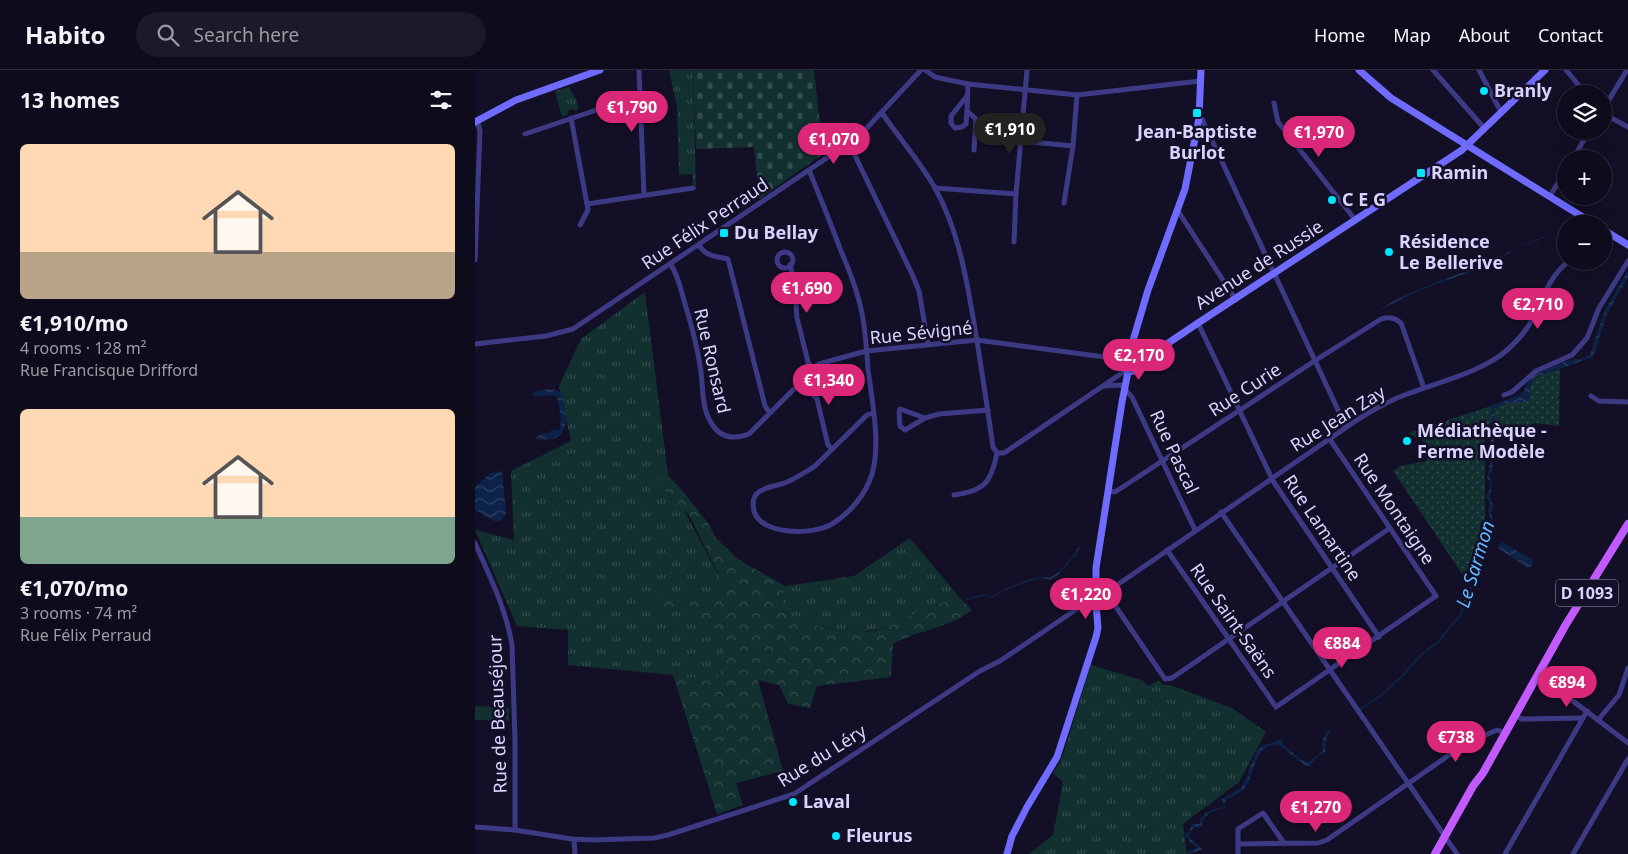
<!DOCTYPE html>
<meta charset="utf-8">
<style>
:root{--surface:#0e0b1c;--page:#1c1929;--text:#f1f3f6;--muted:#9b9ba3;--line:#2e2b3b;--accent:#db2777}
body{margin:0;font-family:"Noto Sans",sans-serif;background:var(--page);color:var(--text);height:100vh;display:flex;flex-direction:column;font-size:19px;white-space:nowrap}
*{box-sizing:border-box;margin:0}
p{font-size:16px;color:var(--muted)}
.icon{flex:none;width:28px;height:28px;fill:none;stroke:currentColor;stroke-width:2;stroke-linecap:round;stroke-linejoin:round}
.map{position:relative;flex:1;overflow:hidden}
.side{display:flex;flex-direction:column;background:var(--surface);width:475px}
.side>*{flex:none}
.tools{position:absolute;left:1082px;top:15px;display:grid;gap:10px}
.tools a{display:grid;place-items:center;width:55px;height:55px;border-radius:50%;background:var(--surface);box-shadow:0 5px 20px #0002,0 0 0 1px var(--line);font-size:25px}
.price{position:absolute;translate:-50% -42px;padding:0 11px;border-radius:18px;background:var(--accent);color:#fff;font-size:16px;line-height:32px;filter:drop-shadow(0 1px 2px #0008)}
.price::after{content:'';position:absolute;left:50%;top:30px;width:15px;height:11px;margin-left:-8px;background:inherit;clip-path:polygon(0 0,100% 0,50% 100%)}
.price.on{background:#222;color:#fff}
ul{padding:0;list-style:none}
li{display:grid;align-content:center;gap:10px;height:265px;padding:0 20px}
li span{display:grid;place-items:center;height:155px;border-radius:8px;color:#555}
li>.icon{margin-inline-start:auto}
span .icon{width:90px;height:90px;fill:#fffc;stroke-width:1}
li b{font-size:21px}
h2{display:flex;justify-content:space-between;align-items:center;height:60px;padding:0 20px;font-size:21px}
header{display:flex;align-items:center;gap:30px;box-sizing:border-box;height:70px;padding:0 25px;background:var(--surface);border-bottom:1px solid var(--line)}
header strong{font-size:24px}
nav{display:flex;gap:28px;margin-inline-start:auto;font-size:18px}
.search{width:350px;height:45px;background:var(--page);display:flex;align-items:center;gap:12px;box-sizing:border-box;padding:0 18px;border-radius:28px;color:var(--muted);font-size:19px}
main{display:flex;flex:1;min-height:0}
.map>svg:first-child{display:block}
.grass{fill:url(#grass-tufts)}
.forest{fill:url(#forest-crowns)}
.cemetery{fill:url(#cemetery-stones)}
.park{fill:url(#park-dots)}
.water{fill:url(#water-waves)}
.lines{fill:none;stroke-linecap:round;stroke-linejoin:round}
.stream{stroke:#0c2248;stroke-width:2}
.street{stroke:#3d3a85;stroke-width:5}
.secondary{stroke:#6f6bff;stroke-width:7}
.primary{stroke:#c25bff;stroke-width:8}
.poi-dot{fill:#00e5ff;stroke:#130f26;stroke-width:2}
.labels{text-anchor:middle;stroke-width:5;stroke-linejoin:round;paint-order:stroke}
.shield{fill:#130f26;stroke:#9e99be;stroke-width:1}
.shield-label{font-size:16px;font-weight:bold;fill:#d9d4ff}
.poi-label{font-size:18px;font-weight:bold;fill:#d9d4ff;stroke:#130f26;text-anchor:start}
.street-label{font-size:18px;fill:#d9d4ff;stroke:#130f26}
.water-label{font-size:19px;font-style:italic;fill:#62b6ff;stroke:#130f26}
</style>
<header>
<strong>Habito</strong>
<div class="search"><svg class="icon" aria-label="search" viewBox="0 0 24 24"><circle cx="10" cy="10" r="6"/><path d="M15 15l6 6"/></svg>Search here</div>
<nav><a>Home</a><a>Map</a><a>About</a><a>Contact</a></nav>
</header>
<main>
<section class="side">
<h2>13 homes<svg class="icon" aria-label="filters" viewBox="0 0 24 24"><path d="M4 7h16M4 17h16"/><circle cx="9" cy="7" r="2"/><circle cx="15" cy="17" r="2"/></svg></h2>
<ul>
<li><span style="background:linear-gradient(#ffd9b3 70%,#b9a48a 0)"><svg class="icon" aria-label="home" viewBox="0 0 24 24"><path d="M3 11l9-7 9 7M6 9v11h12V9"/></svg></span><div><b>€1,910/mo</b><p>4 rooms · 128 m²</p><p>Rue Francisque Drifford</p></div></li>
<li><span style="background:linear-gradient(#ffd9b3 70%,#7fa58c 0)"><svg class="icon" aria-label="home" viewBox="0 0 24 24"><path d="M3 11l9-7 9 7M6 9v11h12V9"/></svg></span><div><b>€1,070/mo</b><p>3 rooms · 74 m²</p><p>Rue Félix Perraud</p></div></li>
</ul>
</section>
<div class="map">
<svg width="1153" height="784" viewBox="0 0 1153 784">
<defs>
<pattern id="grass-tufts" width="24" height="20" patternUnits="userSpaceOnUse" patternTransform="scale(1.25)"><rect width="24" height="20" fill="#12302f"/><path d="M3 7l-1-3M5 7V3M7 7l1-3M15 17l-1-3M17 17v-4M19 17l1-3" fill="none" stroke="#344d4e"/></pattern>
<pattern id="forest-crowns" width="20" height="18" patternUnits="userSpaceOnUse" patternTransform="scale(1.25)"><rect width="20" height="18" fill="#12302f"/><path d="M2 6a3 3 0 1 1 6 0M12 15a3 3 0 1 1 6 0" fill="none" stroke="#344d4e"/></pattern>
<pattern id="cemetery-stones" width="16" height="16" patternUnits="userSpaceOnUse" patternTransform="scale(1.25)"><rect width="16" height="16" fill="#12302f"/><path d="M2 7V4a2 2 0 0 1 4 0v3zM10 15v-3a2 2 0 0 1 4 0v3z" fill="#344d4e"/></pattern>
<pattern id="park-dots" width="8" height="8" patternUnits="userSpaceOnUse" patternTransform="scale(1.25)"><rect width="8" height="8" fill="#12302f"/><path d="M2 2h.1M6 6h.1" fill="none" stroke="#344d4e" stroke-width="1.8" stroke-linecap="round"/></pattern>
<pattern id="water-waves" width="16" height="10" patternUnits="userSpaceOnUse" patternTransform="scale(1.25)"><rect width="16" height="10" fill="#0c2248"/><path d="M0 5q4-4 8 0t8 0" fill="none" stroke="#2f4163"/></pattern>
</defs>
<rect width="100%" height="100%" fill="#130f26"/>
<g class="grass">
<path d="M 194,0 L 218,0 L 221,118 L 218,118 L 217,104 L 204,105 L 202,37 Z"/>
<path d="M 94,17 C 97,24 104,32 103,39 L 101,41 L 98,39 L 94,40 L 92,45 L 87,47 L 80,21 Z"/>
<path d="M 170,222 L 194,412 L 253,523 L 250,587 L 242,611 L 198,605 L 93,595 L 93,560 L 42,556 L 0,460 L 39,470 L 36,401 L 96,371 L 84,316 L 106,269 Z"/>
<path d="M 435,468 L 485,528 L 447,540 L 414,557 L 387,562 L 372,562 L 336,555 L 305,540 L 310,516 L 379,506 Z"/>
<path d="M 616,595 L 667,610 L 673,616 L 684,610 L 688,615 L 695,615 L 757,638 L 791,662 L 764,712 L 708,754 L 712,784 L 554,784 L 578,765 L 588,712 L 578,703 L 587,688 Z"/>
<path d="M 0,636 L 34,638 L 34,651 L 0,650 Z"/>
</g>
<path class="forest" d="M 187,399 L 206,419 L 233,453 L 241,468 L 263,489 L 310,516 L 305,540 C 339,557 375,570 413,557 C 424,553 434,546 444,541 C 457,535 472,532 485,528 L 497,540 C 474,558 443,560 418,574 L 416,607 L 342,616 L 335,638 L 313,634 L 304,615 L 283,610 L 308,701 L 261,713 L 268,735 L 242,744 L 198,605 L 242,611 L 250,587 L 243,563 L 232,550 L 213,541 L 192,541 L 180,531 L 182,525 L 228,526 L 253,523 L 214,445 L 195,428 L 181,404 Z"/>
<path class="cemetery" d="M 218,0 L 339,0 L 348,84 L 284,129 L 279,77 L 221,79 Z"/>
<g class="park">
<path d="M 551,53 L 566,54 L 565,62 L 558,68 L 550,68 Z"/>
<path d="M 1085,299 L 1084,356 L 1059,353 L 1054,357 L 1050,366 L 1015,353 L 1010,362 L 1010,453 L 993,513 L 918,401 L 925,396 L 952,391 L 953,374 L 933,363 L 1016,336 L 1053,330 C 1055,304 1062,307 1085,299 Z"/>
</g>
<g class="water">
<path d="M 1091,164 L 1071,167 L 1044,177 L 1009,197 L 948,219 L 898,243 L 928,226 L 972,208 L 1007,196 L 1045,176 L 1069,167 Z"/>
<path d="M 1153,201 L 1153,207 L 1132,244 L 1118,287 L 1061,307 L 1054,315 C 1058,337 1050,331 1036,333 C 1030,333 1024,336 1019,339 L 1020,352 L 1017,401 L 1014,406 L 1017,413 L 1015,427 L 1018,435 L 1016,443 L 1018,451 L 1000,510 L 989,536 L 987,535 L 996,516 L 1002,492 L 1013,461 L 1016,450 L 1013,441 L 1015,434 L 1011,427 C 1015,421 1017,413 1012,407 L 1014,401 L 1017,356 L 1016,336 L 1045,325 C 1051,319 1051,312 1059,306 C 1064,302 1090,291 1096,290 C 1103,289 1108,289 1115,285 L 1130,240 Z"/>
<path d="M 77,319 L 87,323 C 92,348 98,374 62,369 L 61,368 L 65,364 L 75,363 L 75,361 L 85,359 C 87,348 84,337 82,327 L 78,325 L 60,327 L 57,324 L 57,323 L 65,320 Z"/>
<path d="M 27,401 L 31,444 L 26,451 L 19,451 L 0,440 L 0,417 L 16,403 Z"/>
<path d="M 622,439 L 601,485 L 584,504 L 575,510 C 562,505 529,520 517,528 L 509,526 L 490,530 L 490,529 L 508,524 L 517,527 C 528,519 563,503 574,508 C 600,494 610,464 622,439 Z"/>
<path d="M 1027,472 L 1058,490 L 1057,495 L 1054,498 L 1050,496 L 1024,479 L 1024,475 Z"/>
<path d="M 855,660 L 856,661 C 850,668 851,674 850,682 L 842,687 L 835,696 L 830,695 L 804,675 C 778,673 781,703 770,718 C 766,723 756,727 750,731 L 750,738 C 739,741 729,742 727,756 L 724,758 L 719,756 L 714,766 L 718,771 L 726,777 L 727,780 L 712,784 L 715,780 L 723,778 L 716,773 L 710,765 L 711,763 L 714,762 L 717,754 L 725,754 L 725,750 C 731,740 739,739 749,737 L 747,729 L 765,719 L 774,705 L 773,702 L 781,682 L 787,676 L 808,669 L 807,674 C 815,680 824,690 834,692 L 848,680 L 847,672 L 851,662 Z"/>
</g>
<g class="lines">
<path class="stream" d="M 886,639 L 908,624 L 928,605 L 947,584 L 962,573 L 987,543 L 988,535"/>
<g class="street">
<path d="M 164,0 L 169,125"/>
<path d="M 450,0 L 460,7 L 493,14 L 602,25 L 725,11"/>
<path d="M 958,0 L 1009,58"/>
<path d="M 1004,0 L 1026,42"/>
<path d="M 1091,0 L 1111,24"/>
<path d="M 493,14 L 492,41 L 501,49 L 499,80"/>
<path d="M 799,33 L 803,52 L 878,147 L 883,149"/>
<path d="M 1129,38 L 1152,0"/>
<path d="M 492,41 L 491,54 L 487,57 L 480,58 L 476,53 L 476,46 L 492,26"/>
<path d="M 407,43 C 424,68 444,90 460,118 C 483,159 491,206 499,253 C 506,294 512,336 518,377 L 522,383"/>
<path d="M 1129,44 L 1153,57"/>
<path d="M 96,48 L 112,134 L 218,118"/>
<path d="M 724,48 L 727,49 L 871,357"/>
<path d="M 50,64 L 166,25"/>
<path d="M 546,71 L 598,76"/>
<path d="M 374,73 L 438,206 L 444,221 L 453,274"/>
<path d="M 1098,89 L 1114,61"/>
<path d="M 334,100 C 345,127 356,154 366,181 C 372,195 378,209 382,224 C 390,248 391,274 393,299 C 397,331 406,373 397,404 C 391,424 375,443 357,454 C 339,465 286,466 279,441 C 278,436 277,431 280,426 C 286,417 301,416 310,413 C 321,408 331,402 340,396 L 392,345 L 398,343"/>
<path d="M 460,118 L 541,124"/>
<path d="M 1075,126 L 1091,99"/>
<path d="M 589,133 L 598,76 L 602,25"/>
<path d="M 703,141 L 761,230"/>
<path d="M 105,155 L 113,140 L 112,134"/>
<path d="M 539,172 L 541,124 L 552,0"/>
<path d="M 224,175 C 231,187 241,186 253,189 L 290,336 L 295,343"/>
<circle cx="310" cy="190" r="8"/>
<path d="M 0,190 L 5,61 L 2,50"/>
<path d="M 196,195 C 204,207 206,221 210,234 C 217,257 223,279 226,302 C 228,318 227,337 235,351 C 244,368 258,370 274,364 L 326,312 L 337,299 L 344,294 L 391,281 L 502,270 L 637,288 L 649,291"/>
<path d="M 315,195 L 319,210 L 322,248 L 333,292 L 337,299"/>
<path d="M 723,253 L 798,411 L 904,567"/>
<path d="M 0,274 L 71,266 L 98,259 L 374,73 L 390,60 L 446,0"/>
<path d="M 326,312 L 342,329 L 353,375 L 357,379"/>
<path d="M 629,316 L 646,315 L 657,327 L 720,460"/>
<path d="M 1029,325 L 1037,322 L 1061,301 L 1097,285 L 1112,268 L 1124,238 L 1153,191"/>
<path d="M 1116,326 L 1124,331 L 1153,332"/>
<path d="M 450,348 L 425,339 L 424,342 L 425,356 L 430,360 L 450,348 L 464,344 L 513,340"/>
<path d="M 522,383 L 529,383 L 647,303 L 650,300"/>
<path d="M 633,421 L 640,422 L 841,290 L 906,249 C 914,247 919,247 926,253 L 949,318"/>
<path d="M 479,425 C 509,421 516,413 522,383"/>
<path d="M 746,442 L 982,784"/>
<path d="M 0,473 C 15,507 31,539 37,575 L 40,670 L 40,760"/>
<path d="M 692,480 L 801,637 L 961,526 L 854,368"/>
<path d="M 629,524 L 882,350 C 895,342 908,334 922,328 C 957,313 1002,305 1031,281 C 1039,274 1048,265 1054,255 C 1067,233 1072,208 1094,191"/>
<path d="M 630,527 L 633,528 L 639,534 L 690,609 L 697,608 L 915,458"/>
<path d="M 1064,605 L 1153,673"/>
<path d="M 1041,646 L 1047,649 L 1108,648"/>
<path d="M 1123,650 L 1144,625 L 1153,598"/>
<path d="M 0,757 L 40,760 L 97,769 L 118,770 L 179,768 L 193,765 L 319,724 L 505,601 L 525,591 L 615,530"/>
<path d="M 99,769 L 100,784"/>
<path d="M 763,774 L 763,759 L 788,743 L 809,773"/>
<path d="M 763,784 L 763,774 L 843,773 L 852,770 L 990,674 L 1022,660 L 1031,663"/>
<path d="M 1030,784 L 1112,641"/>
<path d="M 1098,784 L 1153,689"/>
</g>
<g class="secondary">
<path d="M 884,0 L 916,28 L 1119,154"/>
<path d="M 0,52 L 41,30 L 125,0"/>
<path d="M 1129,160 L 1153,175"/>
<path d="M 653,302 L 659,301 L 677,284 L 723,253 L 987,80 L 1070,0"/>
<path d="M 653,302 L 649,298 L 648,292 L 654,284 L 673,220 L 710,119 L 724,48 L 726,0"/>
<path d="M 621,518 L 621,498 L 647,332 L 653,302"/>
<circle cx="622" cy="526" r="8"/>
<path d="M 532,784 L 537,766 L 552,737 L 582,687 L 621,567 L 623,558 L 621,534"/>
</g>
<path class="primary" d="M 960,784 L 998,716 L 1008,703 L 1090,556 L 1153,454"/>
</g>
<g class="poi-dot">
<circle cx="1009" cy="21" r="5"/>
<rect x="717" y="38" width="10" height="10" rx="2.5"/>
<rect x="941" y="98" width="10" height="10" rx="2.5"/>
<circle cx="857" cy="130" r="5"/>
<rect x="244" y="158" width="10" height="10" rx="2.5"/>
<circle cx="914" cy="182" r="5"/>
<circle cx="932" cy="371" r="5"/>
<circle cx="318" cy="732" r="5"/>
<circle cx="361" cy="766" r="5"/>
</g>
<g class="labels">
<rect class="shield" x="1081" y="509.5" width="62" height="27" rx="4"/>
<g class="shield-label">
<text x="1112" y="529">D 1093</text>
</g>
<g class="poi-label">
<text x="1019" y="27">Branly</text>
<text x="722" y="68" text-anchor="middle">Jean-Baptiste<tspan x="722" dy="21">Burlot</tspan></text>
<text x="956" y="109">Ramin</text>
<text x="867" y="136">C E G</text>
<text x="259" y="169">Du Bellay</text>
<text x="924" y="178">Résidence<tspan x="924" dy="21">Le Bellerive</tspan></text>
<text x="942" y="367">Médiathèque -<tspan x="942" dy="21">Ferme Modèle</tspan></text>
<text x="328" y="738">Laval</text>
<text x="371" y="772">Fleurus</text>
</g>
<g class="street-label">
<text transform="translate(230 154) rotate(-34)" y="6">Rue Félix Perraud</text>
<text transform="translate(784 195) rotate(-33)" y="6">Avenue de Russie</text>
<text transform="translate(446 263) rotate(-6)" y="6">Rue Sévigné</text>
<text transform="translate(237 291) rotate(77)" y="6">Rue Ronsard</text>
<text transform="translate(770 320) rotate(-33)" y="6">Rue Curie</text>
<text transform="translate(863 349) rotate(-32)" y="6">Rue Jean Zay</text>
<text transform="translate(699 382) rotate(65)" y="6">Rue Pascal</text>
<text transform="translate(919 439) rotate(56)" y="6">Rue Montaigne</text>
<text transform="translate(847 458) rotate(56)" y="6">Rue Lamartine</text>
<text transform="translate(758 551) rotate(55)" y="6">Rue Saint-Saëns</text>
<text transform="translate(23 644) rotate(-92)" y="6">Rue de Beauséjour</text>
<text transform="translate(347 686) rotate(-32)" y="6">Rue du Léry</text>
</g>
<g class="water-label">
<text transform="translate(1000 494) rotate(-73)" y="7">Le Sarmon</text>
</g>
</g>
</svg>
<div class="tools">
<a><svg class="icon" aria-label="layers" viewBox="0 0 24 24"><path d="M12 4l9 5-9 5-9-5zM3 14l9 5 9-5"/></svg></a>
<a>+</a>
<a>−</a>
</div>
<b class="price" style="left:157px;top:63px">€1,790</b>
<b class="price on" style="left:535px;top:85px">€1,910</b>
<b class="price" style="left:844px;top:88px">€1,970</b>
<b class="price" style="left:359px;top:95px">€1,070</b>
<b class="price" style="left:332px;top:244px">€1,690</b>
<b class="price" style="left:1063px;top:260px">€2,710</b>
<b class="price" style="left:664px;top:311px">€2,170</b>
<b class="price" style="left:354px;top:336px">€1,340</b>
<b class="price" style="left:611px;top:550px">€1,220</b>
<b class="price" style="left:867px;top:599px">€884</b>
<b class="price" style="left:1092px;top:638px">€894</b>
<b class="price" style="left:981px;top:693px">€738</b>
<b class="price" style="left:841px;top:763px">€1,270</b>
</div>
</main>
